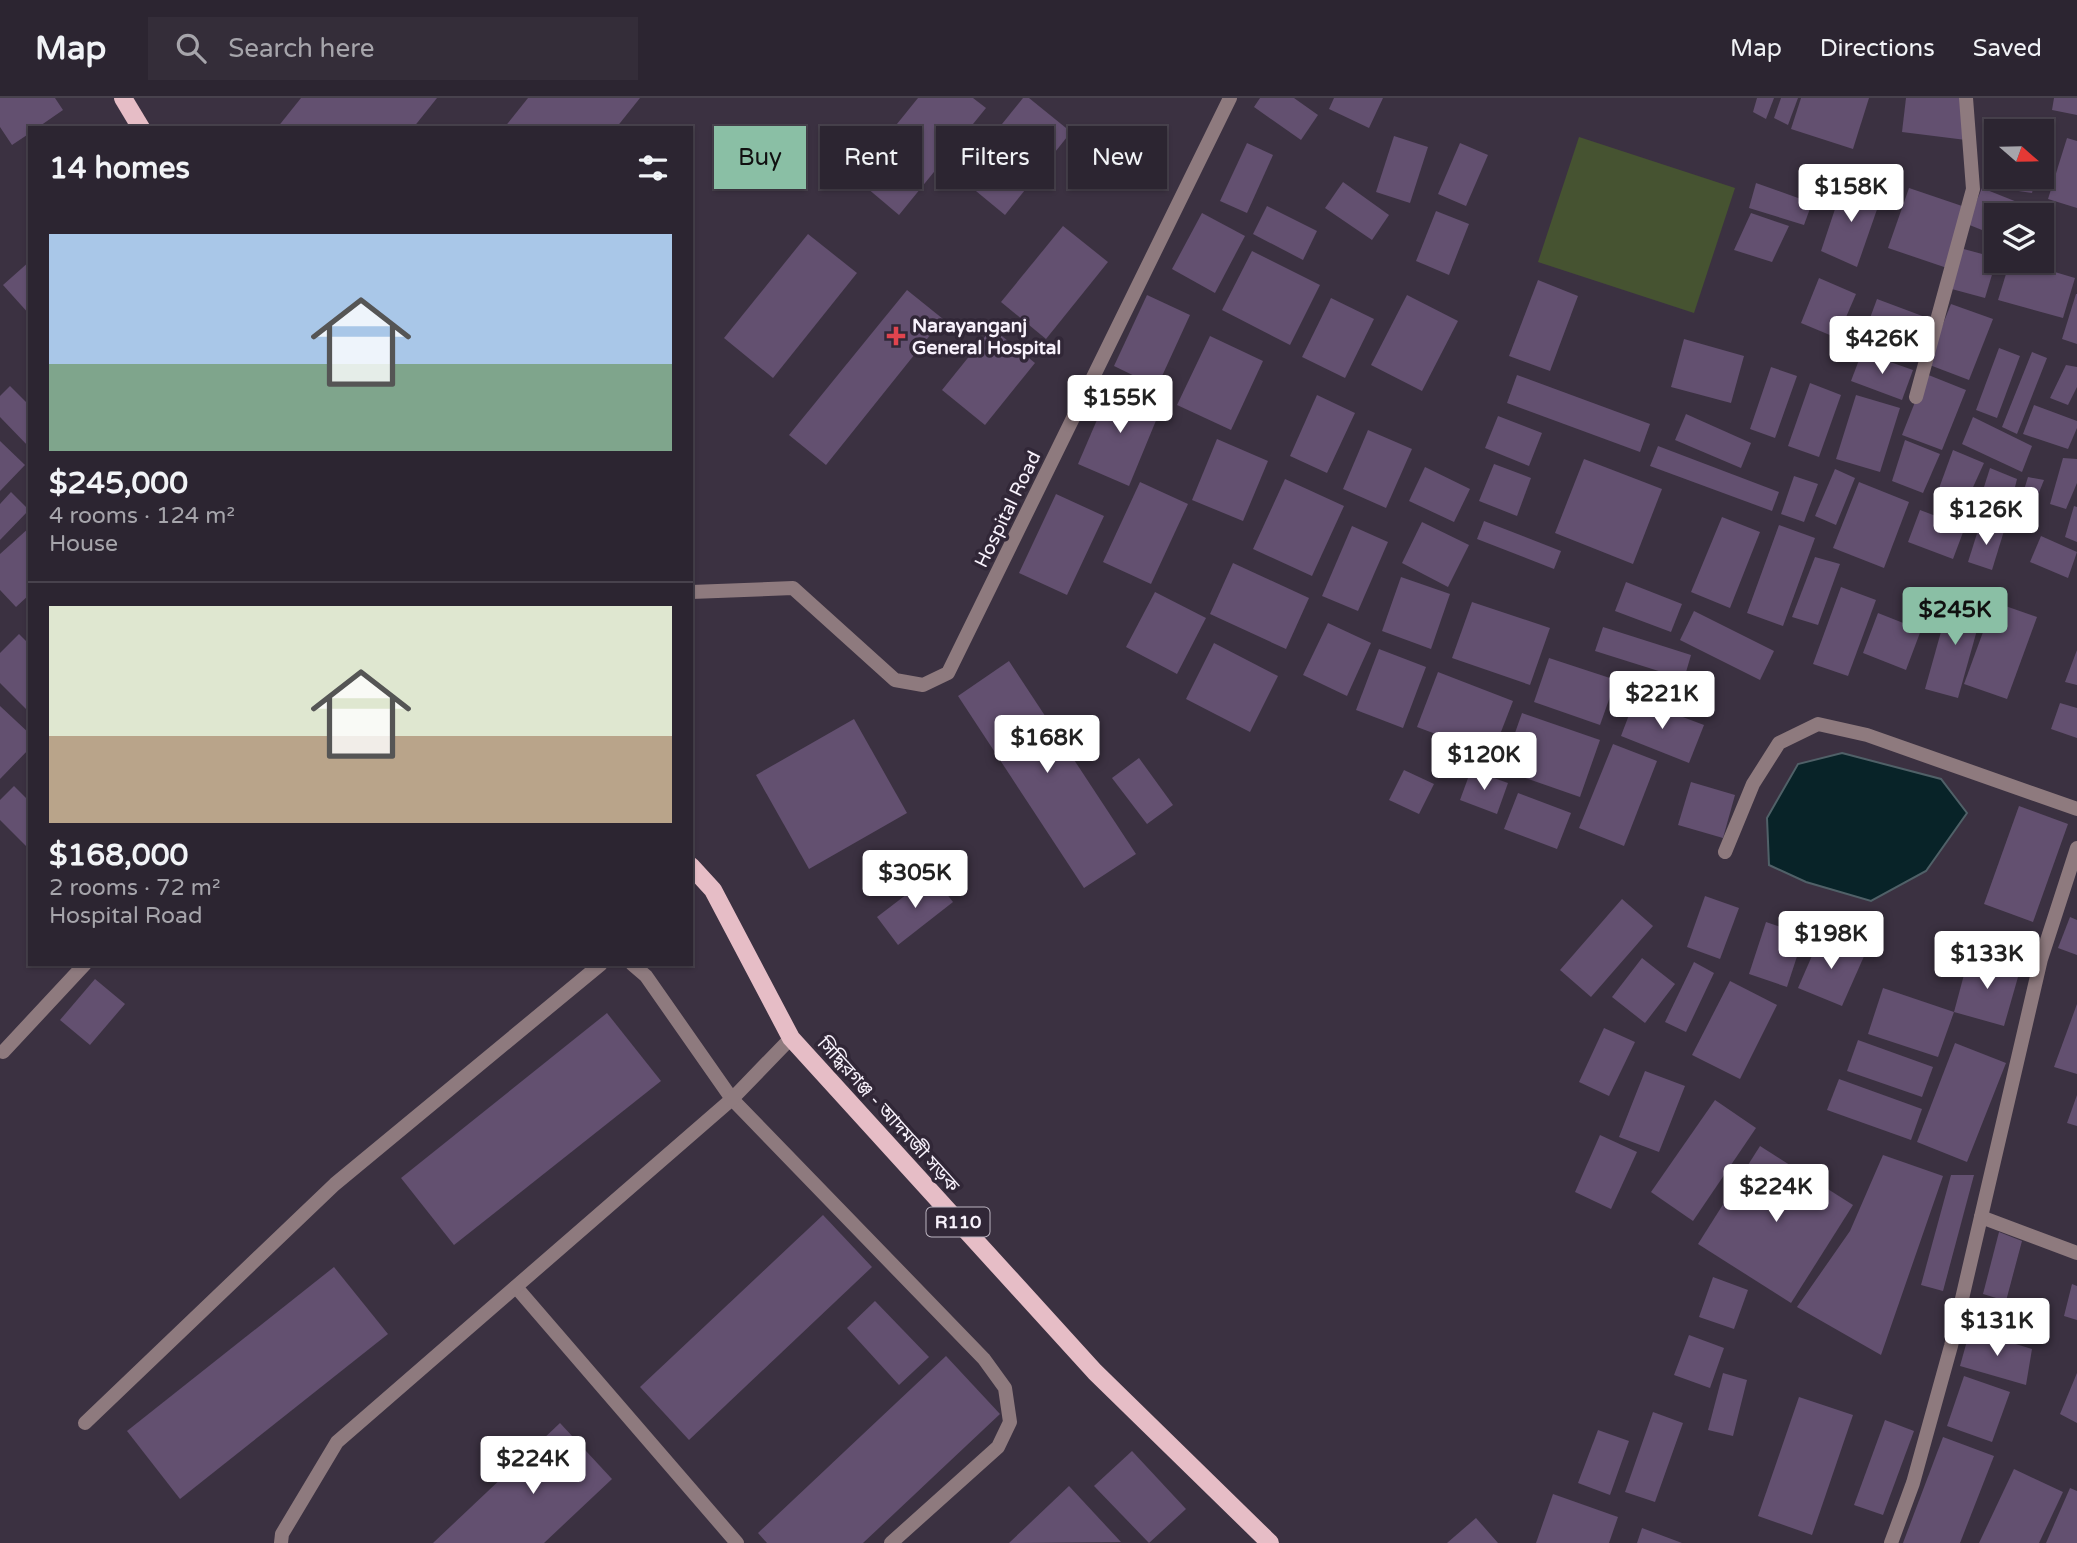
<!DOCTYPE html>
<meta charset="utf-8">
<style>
:root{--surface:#2c2531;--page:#342d39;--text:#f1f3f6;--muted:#a6a5ab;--line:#48424d;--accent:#8abfa5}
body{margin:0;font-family:"Varela Round","Noto Sans Bengali",sans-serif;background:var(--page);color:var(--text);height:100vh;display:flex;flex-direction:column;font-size:26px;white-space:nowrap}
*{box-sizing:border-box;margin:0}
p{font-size:23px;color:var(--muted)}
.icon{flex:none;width:38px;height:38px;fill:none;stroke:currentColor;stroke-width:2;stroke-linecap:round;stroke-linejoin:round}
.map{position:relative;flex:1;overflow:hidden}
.side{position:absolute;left:28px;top:28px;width:665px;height:840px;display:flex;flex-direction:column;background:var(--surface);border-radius:0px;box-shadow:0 2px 5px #0004,0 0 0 2px var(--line)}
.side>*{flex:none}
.guide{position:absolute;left:714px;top:28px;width:665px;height:63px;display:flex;gap:14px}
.needle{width:46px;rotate:110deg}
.fabs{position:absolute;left:1984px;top:21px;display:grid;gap:14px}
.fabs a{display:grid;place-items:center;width:70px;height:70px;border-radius:0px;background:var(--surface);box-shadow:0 2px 5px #0004,0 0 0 2px var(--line);font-size:35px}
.price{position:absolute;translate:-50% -60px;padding:0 16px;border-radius:7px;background:#fff;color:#222;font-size:23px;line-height:46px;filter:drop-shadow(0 2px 4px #0008)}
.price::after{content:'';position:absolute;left:50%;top:42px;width:21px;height:16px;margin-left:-10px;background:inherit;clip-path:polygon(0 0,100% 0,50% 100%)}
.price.active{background:var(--accent);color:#111}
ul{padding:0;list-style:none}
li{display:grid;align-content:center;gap:14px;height:371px;padding:0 21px}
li+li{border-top:2px solid var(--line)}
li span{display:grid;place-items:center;height:217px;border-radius:0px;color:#555}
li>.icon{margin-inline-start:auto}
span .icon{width:126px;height:126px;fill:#fffc;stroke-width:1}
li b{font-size:30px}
h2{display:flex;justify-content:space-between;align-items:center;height:84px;padding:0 21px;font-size:30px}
.tag{padding:0 24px;border-radius:0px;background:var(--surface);box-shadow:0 2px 5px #0004,0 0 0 2px var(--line);font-size:24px;line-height:63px}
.tag.active{background:var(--accent);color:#111}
header{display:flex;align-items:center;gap:42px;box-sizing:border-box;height:98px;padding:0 35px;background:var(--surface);border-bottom:2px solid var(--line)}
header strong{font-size:33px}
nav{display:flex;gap:38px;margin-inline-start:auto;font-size:24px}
.search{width:490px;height:63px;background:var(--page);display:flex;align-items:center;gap:18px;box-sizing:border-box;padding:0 24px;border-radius:0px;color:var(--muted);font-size:26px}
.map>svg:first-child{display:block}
.green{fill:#465331}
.water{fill:#082328;stroke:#506168;stroke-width:2}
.building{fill:#635070}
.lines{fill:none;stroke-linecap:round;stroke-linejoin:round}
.service{stroke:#8e7a7e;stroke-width:14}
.minor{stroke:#8e7a7e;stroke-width:14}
.primary{stroke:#e6bdc6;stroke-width:18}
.health-dot{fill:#e0444e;stroke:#312737;stroke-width:2.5}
.labels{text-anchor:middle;stroke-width:7;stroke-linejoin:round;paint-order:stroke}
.shield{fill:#312737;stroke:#bcb5c1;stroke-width:2}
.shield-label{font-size:18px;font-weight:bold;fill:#f8f2fc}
.poi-label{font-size:19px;font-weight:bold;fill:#f8f2fc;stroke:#312737;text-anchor:start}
.street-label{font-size:19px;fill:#f8f2fc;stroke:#312737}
</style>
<header>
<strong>Map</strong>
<div class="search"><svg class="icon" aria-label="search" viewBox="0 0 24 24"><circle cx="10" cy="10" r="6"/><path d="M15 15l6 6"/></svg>Search here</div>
<nav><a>Map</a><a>Directions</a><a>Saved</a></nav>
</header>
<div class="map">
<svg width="2077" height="1445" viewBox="0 0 2077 1445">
<rect width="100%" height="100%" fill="#3b3141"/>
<path class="green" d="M 1579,39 L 1735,90 L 1694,215 L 1538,164 Z"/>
<path class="water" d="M 1842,655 L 1941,681 L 1967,715 L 1926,773 L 1871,803 L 1806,784 L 1769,767 L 1767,720 L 1798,666 Z"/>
<g class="building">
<path d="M 0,0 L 55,0 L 63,12 L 37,30 L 30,30 L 30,35 L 12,47 L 0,29 Z"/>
<path d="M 301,0 L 437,0 L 413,30 L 277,30 Z"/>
<path d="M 528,0 L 640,0 L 616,30 L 504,30 Z"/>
<path d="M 918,0 L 973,0 L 986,10 L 899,117 L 854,79 Z"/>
<path d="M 1023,0 L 1029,0 L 1071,34 L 1005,117 L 959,79 Z"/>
<path d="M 1260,0 L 1294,0 L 1318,17 L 1301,42 L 1254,9 Z"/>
<path d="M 1334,0 L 1383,0 L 1369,30 L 1329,11 Z"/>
<path d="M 1757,0 L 1774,0 L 1766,21 L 1753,14 Z"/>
<path d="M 1781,0 L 1798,0 L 1788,27 L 1774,20 Z"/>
<path d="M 1801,0 L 1869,0 L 1853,51 L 1791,31 Z"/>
<path d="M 1906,0 L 1968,0 L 1966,42 L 1902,34 Z"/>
<path d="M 2054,0 L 2077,0 L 2077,17 L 2052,12 Z"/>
<path d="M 1394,38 L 1428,49 L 1410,105 L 1376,94 Z"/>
<path d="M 2067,40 L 2077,43 L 2077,110 L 2048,101 Z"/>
<path d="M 1247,45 L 1273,57 L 1247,115 L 1220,103 Z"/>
<path d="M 1460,45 L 1488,57 L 1466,108 L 1438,96 Z"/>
<path d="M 1995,65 L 1997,79 L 2036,79 L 2032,95 L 1991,89 Z"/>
<path d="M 1343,84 L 1389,117 L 1372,142 L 1325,110 Z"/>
<path d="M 1844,84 L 1882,97 L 1857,169 L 1821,153 Z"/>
<path d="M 1756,85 L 1812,105 L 1804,127 L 1749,110 Z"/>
<path d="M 1909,90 L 1968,110 L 1947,170 L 1888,150 Z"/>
<path d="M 1982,90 L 2050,117 L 2042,135 L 2042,117 L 1997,117 L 1997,138 L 1967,126 Z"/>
<path d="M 1267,108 L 1317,133 L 1303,162 L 1253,136 Z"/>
<path d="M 1436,113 L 1469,126 L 1449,177 L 1416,163 Z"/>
<path d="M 1202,115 L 1245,138 L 1215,195 L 1172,171 Z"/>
<path d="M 1751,115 L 1789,128 L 1772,164 L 1734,152 Z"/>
<path d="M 1063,128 L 1108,164 L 1046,241 L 1001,204 Z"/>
<path d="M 808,136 L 857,175 L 773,280 L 724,240 Z"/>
<path d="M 1960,150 L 1997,160 L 1985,200 L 1948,190 Z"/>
<path d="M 1252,153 L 1320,187 L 1290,247 L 1222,212 Z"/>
<path d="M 30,163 L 30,217 L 3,187 Z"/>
<path d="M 2010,163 L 2018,163 L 2075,180 L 2063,220 L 1998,202 Z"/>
<path d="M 1819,180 L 1856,196 L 1837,240 L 1801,225 Z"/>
<path d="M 1538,182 L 1578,198 L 1550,273 L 1509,258 Z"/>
<path d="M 907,192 L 943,221 L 826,367 L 789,337 Z"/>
<path d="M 2076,196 L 2077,196 L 2077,246 L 2062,241 Z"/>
<path d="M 1147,197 L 1190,217 L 1157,289 L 1114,268 Z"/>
<path d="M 1407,197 L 1458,223 L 1422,293 L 1371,267 Z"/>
<path d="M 1331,200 L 1374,221 L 1345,280 L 1302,259 Z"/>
<path d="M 1877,201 L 1933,222 L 1918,263 L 1862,242 Z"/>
<path d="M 1951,206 L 1993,221 L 1969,282 L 1927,266 Z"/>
<path d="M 992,230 L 1035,265 L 985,327 L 942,292 Z"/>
<path d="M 1210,238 L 1263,263 L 1231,332 L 1177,307 Z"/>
<path d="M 1684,241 L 1744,258 L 1731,305 L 1671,289 Z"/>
<path d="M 1999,250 L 2020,258 L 1997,320 L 1976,312 Z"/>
<path d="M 1862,254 L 1913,272 L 1902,302 L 1851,283 Z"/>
<path d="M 2032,254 L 2047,260 L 2017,336 L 2002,329 Z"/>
<path d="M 2066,267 L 2077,269 L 2077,289 L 2068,307 L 2050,300 Z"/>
<path d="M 1771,269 L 1797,278 L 1775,340 L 1750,331 Z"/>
<path d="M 1926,276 L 1966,292 L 1942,352 L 1902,337 Z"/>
<path d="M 1517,277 L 1650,326 L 1640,354 L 1507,305 Z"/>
<path d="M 1810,285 L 1841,297 L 1819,359 L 1788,348 Z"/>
<path d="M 1112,287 L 1162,308 L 1129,388 L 1078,366 Z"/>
<path d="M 10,288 L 30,308 L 30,350 L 0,319 L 0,298 Z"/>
<path d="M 1317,297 L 1355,315 L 1327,375 L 1290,358 Z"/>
<path d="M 1856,297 L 1900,310 L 1880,374 L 1836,361 Z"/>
<path d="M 2034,307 L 2077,323 L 2077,330 L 2068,351 L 2023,336 Z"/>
<path d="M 1686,316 L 1751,345 L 1741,370 L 1675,342 Z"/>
<path d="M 1498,318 L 1542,335 L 1529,368 L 1485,350 Z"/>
<path d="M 1973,319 L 2032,348 L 2022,374 L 1962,346 Z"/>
<path d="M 1368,332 L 1412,351 L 1386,410 L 1343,391 Z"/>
<path d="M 1217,341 L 1268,363 L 1243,423 L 1192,402 Z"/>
<path d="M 1905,342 L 1940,356 L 1923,395 L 1892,383 Z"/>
<path d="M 0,343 L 25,367 L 0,393 Z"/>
<path d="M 1658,348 L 1779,394 L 1772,413 L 1650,368 Z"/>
<path d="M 1953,352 L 1984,365 L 1969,398 L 1938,393 Z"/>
<path d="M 2063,360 L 2077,361 L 2077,385 L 2066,411 L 2050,406 Z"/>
<path d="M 1584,361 L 1662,391 L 1633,466 L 1555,435 Z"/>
<path d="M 1494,366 L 1531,380 L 1517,418 L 1479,403 Z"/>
<path d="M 1425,369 L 1470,391 L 1454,424 L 1409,403 Z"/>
<path d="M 1990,370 L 2017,381 L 2012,401 L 1984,389 Z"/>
<path d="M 1835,371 L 1855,380 L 1836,427 L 1815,418 Z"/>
<path d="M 1794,378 L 1818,386 L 1804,424 L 1781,416 Z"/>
<path d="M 2028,379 L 2044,382 L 2036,402 L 2022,398 Z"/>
<path d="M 1285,381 L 1344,408 L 1312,478 L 1253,451 Z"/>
<path d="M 1140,384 L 1188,406 L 1151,486 L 1103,464 Z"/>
<path d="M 1859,384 L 1909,404 L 1884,470 L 1833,450 Z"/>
<path d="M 11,394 L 29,412 L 0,442 L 0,406 Z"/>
<path d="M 1056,396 L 1104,418 L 1067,497 L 1019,475 Z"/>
<path d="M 2074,408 L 2077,409 L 2077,444 L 2065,439 Z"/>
<path d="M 1920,412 L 1965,429 L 1953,461 L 1908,444 Z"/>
<path d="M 1722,419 L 1760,434 L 1730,510 L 1691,494 Z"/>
<path d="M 1484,423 L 1561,453 L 1554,471 L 1477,441 Z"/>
<path d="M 1422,424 L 1469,447 L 1448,489 L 1402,465 Z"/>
<path d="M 1980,426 L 2004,433 L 1992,472 L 1968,464 Z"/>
<path d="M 1779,427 L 1815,440 L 1783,528 L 1747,515 Z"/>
<path d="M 1352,428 L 1388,444 L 1358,513 L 1322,498 Z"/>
<path d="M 30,429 L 30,496 L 16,509 L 0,492 L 0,456 Z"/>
<path d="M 2041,438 L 2077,454 L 2068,480 L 2030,464 Z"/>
<path d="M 1815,459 L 1840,466 L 1818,527 L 1792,519 Z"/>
<path d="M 1233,465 L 1309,500 L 1286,551 L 1210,516 Z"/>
<path d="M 1401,479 L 1450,496 L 1431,551 L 1382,533 Z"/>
<path d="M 1626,484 L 1682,506 L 1671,534 L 1615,513 Z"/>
<path d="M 1841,489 L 1876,502 L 1848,578 L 1813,566 Z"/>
<path d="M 1155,494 L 1206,520 L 1177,576 L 1126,549 Z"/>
<path d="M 1951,498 L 1984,507 L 1958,600 L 1925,591 Z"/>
<path d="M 1472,504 L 1550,530 L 1530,587 L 1452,560 Z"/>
<path d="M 1994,504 L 2037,519 L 2007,601 L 1964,586 Z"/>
<path d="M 1694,513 L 1774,553 L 1760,582 L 1680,542 Z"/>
<path d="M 1878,515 L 1921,532 L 1906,572 L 1863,555 Z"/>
<path d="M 1328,525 L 1371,545 L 1347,598 L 1303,577 Z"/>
<path d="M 1603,529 L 1691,557 L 1684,581 L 1595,553 Z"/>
<path d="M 19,536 L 30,547 L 30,615 L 0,585 L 0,555 Z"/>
<path d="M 1214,545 L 1278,578 L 1250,634 L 1186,601 Z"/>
<path d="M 1379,551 L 1426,569 L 1403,630 L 1356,612 Z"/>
<path d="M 2077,552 L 2077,587 L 2065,584 Z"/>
<path d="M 1549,560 L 1616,582 L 1600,627 L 1534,604 Z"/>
<path d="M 1009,563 L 1136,756 L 1084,790 L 958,598 Z"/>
<path d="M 1438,574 L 1513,603 L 1492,657 L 1417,629 Z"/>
<path d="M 1635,601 L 1704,627 L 1689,665 L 1621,638 Z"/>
<path d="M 2060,605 L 2077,610 L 2077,640 L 2051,631 Z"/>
<path d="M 0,608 L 30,636 L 30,650 L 0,681 Z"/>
<path d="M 1522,615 L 1600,642 L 1580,699 L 1502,672 Z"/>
<path d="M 854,621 L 907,715 L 809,771 L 756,677 Z"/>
<path d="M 1613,646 L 1657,663 L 1624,748 L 1579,730 Z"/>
<path d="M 1139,660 L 1173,707 L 1147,726 L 1112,680 Z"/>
<path d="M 1404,672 L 1434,686 L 1419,716 L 1389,702 Z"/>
<path d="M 1471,672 L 1508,685 L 1497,716 L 1460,702 Z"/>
<path d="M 1691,684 L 1735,697 L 1723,740 L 1678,727 Z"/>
<path d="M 14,688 L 30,704 L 30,752 L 0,722 L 0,702 Z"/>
<path d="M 1518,695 L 1571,715 L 1557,751 L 1504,731 Z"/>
<path d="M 2019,708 L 2068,726 L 2033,824 L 1984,806 Z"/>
<path d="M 932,777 L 953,804 L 898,847 L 877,819 Z"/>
<path d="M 1705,798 L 1739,810 L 1720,861 L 1687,849 Z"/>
<path d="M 1622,801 L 1653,828 L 1591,899 L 1560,872 Z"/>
<path d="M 2070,819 L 2077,822 L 2077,857 L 2058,850 Z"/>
<path d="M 1766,824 L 1804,837 L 1787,889 L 1749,876 Z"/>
<path d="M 1821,837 L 1865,856 L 1842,908 L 1798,890 Z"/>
<path d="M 1969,858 L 2020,872 L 2004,928 L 1954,914 Z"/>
<path d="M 1642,860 L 1675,886 L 1645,925 L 1612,899 Z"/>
<path d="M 1694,864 L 1714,875 L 1686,934 L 1665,924 Z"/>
<path d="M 95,881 L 125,906 L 90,947 L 60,922 Z"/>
<path d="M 1730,883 L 1777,907 L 1740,981 L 1692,957 Z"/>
<path d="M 1883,890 L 1954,914 L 1938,959 L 1868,936 Z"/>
<path d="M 2077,906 L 2077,976 L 2054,969 Z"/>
<path d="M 607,915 L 661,983 L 454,1147 L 401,1080 Z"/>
<path d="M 1604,930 L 1635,944 L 1609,998 L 1579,984 Z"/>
<path d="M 1858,942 L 1933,969 L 1922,999 L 1847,973 Z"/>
<path d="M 1955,945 L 2006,965 L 1967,1064 L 1917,1044 Z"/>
<path d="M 1645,973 L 1685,988 L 1659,1054 L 1619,1039 Z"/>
<path d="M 1839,981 L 1922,1011 L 1911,1042 L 1827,1012 Z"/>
<path d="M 2077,997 L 2077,1028 L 2067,1025 Z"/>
<path d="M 1715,1002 L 1756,1030 L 1693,1123 L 1651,1094 Z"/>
<path d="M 1600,1037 L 1637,1054 L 1611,1111 L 1575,1094 Z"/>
<path d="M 1760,1048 L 1853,1107 L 1791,1205 L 1698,1146 Z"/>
<path d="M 1883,1057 L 1943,1078 L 1881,1257 L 1797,1209 L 1850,1133 Z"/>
<path d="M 1951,1077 L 1974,1077 L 1943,1193 L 1921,1187 Z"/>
<path d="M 823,1117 L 872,1169 L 689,1342 L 640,1289 Z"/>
<path d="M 1999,1134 L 2022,1143 L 2006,1203 L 1983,1196 Z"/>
<path d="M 334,1169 L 388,1236 L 180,1401 L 127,1333 Z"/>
<path d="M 1713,1179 L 1748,1192 L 1734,1231 L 1699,1219 Z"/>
<path d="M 2072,1186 L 2077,1188 L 2077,1222 L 2064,1218 Z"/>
<path d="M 1981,1201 L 2033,1219 L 2029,1241 L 1975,1224 Z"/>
<path d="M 875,1203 L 929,1259 L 899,1287 L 847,1230 Z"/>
<path d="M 1970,1232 L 2032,1251 L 2026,1287 L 1960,1268 Z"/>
<path d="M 1689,1237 L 1724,1250 L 1710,1290 L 1674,1277 Z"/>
<path d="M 946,1258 L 1000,1316 L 863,1445 L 767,1445 L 758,1435 Z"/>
<path d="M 1723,1275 L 1747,1282 L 1733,1338 L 1708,1332 Z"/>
<path d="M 2077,1275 L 2077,1325 L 2060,1316 Z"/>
<path d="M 1964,1278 L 2010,1294 L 1992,1344 L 1947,1328 Z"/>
<path d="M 1799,1299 L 1853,1317 L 1812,1437 L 1758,1418 Z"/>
<path d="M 1653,1314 L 1683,1325 L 1655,1404 L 1625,1394 Z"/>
<path d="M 1885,1322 L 1914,1333 L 1883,1417 L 1854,1407 Z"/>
<path d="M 560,1325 L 612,1381 L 544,1445 L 433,1445 Z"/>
<path d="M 1598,1332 L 1629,1343 L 1610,1397 L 1578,1385 Z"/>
<path d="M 1943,1339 L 1994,1358 L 1960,1445 L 1903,1445 Z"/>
<path d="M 1132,1353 L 1186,1411 L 1149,1445 L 1094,1388 Z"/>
<path d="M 2014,1371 L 2063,1394 L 2039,1445 L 1979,1445 Z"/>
<path d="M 1069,1388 L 1121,1444 L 1009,1445 Z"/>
<path d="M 2070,1390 L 2077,1393 L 2077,1445 L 2046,1445 Z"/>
<path d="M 1553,1396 L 1618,1419 L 1609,1445 L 1536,1445 Z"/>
<path d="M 1476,1420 L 1498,1445 L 1447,1445 Z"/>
<path d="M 1642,1430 L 1682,1445 L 1637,1445 Z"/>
</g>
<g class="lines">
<g class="service">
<path d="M 632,866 L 646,878 L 732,1001 L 984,1261 L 1005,1290 L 1010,1324 L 998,1349 L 891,1445"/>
<path d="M 516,1189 L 737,1445"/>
<path d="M 85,1325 L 335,1086 L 601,866"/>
</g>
<g class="minor">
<path d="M 1916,299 L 1973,91 L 1966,0"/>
<path d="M 691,494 L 793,490 L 895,582 L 923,587 L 948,575 L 1230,0"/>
<path d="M 1725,754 L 1753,686 L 1779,645 L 1818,626 L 1867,637 L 2077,711"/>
<path d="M 3,954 L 85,866"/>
<path d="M 1981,1119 L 2077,1155"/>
<path d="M 281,1445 L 282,1436 L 337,1344 L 732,1001 L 791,940"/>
<path d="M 1891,1445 L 1913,1385 L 1951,1248 L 2041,861 L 2077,750"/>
</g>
<g class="primary">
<path d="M 123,0 L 141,30"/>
<path d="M 691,768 L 713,792 L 791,940 L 1095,1274 L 1270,1445"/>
</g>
</g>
<path class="health-dot" d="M892.5 227.5h7v7h7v7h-7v7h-7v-7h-7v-7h7z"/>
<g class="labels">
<rect class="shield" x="926.5" y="1109.5" width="63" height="29" rx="5"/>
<g class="shield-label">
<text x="958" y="1130">R110</text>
</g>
<g class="poi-label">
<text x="912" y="234">Narayanganj<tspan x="912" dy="22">General Hospital</tspan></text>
</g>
<g class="street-label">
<text transform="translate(1007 411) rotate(-64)" y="7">Hospital Road</text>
<text transform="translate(889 1016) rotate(48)" y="7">সিদ্ধিরগঞ্জ - আদমজী সড়ক</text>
</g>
</g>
</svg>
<div class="fabs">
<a><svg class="needle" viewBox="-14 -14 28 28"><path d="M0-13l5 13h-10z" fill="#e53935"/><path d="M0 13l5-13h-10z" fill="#a6a5ab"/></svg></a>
<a><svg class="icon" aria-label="layers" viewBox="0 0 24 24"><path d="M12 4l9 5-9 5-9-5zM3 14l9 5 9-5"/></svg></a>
</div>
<b class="price" style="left:1851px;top:126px">$158K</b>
<b class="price" style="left:1882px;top:278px">$426K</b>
<b class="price" style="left:1120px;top:337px">$155K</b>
<b class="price" style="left:1986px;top:449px">$126K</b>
<b class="price active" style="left:1955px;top:549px">$245K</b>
<b class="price" style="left:1662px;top:633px">$221K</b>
<b class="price" style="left:1047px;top:677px">$168K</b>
<b class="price" style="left:1484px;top:694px">$120K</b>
<b class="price" style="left:915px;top:812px">$305K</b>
<b class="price" style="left:1831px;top:873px">$198K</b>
<b class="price" style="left:1987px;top:893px">$133K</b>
<b class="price" style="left:1776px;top:1126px">$224K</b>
<b class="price" style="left:1997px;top:1260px">$131K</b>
<b class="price" style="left:533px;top:1398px">$224K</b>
<div class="guide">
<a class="tag active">Buy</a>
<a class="tag">Rent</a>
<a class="tag">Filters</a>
<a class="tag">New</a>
</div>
<section class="side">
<h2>14 homes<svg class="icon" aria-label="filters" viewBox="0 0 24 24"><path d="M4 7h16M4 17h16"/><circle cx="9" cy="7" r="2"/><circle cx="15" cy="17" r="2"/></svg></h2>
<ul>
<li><span style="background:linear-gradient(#a9c7e8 60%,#7fa58c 0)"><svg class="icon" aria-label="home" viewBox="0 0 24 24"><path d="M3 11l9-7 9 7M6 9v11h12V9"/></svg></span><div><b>$245,000</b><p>4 rooms · 124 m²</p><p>House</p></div></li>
<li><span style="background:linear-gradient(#dfe7d0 60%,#b9a48a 0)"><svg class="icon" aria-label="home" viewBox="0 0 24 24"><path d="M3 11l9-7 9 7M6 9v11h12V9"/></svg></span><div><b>$168,000</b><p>2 rooms · 72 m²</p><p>Hospital Road</p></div></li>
</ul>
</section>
</div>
